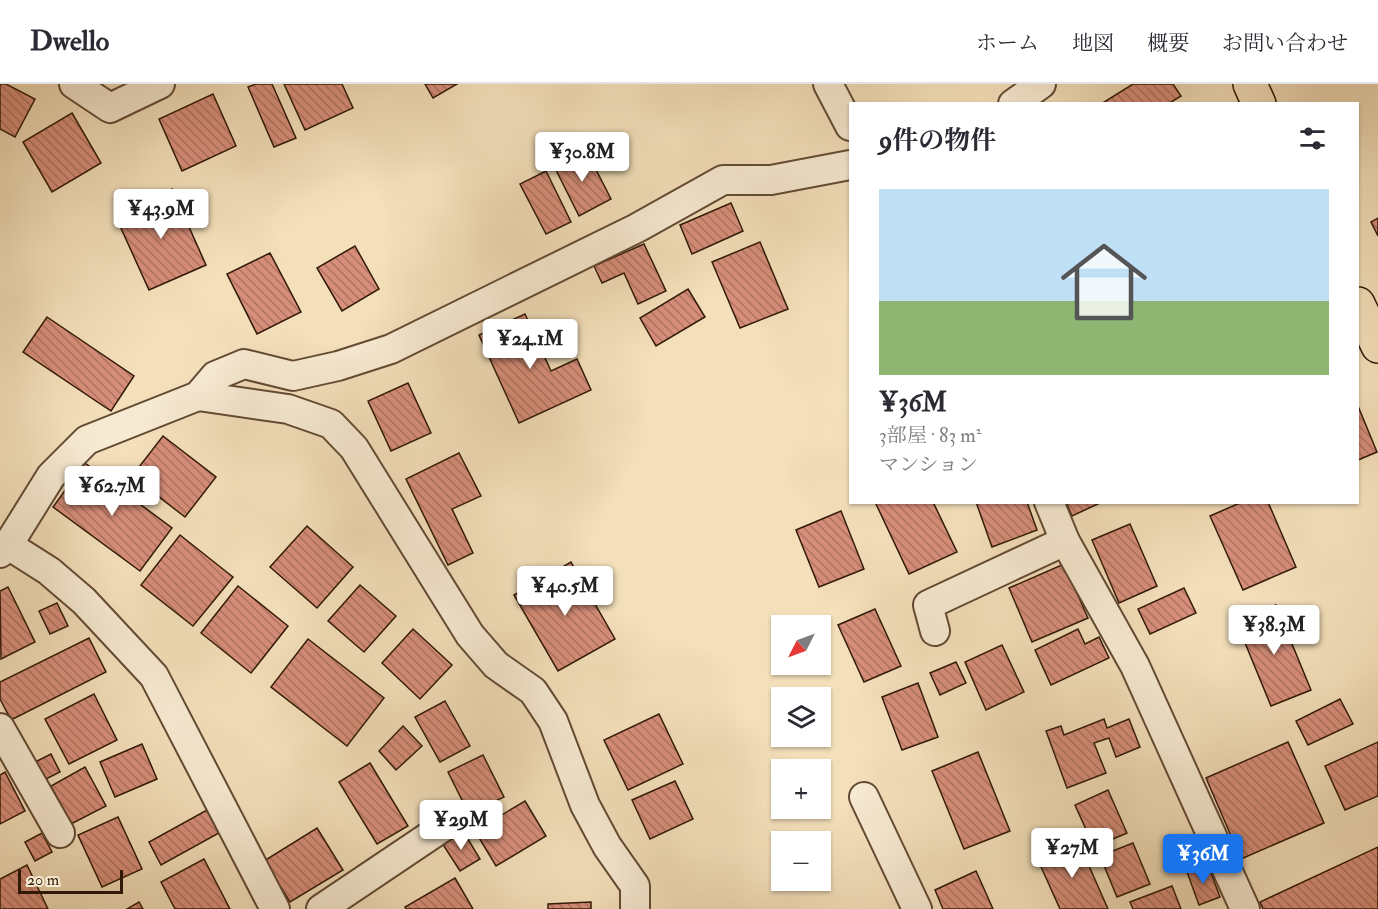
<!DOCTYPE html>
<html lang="ja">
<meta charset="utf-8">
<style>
:root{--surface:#fff;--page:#f2f2f3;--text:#2b2b33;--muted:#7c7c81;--line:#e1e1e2;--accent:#1a73e8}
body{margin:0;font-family:"IM FELL Double Pica","Noto Serif JP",serif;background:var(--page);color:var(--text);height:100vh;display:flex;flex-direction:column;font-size:22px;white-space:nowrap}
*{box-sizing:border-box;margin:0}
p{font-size:20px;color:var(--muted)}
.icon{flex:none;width:33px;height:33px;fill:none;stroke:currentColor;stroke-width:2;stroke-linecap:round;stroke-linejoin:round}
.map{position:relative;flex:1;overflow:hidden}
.details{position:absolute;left:849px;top:18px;width:510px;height:402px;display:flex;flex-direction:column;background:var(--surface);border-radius:0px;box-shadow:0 2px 4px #0004}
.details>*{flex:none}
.needle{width:39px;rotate:228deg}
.controls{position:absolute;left:771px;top:531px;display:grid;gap:12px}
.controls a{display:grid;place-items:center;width:60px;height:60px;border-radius:0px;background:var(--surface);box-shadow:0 2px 4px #0004;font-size:30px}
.scale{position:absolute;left:18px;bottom:15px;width:105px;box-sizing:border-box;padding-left:6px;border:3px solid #311906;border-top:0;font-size:16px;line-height:21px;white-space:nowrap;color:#311906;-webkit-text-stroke:4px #f7ead2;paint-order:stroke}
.price{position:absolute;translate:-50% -51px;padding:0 14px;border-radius:6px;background:#fff;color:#222;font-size:20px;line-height:39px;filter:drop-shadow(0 2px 3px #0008)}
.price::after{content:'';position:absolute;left:50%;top:36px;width:18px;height:14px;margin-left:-9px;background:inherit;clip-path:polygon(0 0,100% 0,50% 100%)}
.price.active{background:var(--accent);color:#fff}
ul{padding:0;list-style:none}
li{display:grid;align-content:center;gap:12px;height:318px;padding:0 30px}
li span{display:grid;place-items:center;height:186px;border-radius:0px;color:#555}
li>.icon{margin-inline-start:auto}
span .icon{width:108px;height:108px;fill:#fffc;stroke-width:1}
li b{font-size:26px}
h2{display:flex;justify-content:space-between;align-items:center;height:72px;padding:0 30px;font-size:26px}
header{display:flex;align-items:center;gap:36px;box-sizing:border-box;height:84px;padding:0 30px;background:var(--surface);border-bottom:2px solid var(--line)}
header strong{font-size:28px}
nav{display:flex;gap:33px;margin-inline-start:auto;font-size:21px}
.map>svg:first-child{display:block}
.building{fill:url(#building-back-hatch);stroke:#311906;stroke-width:1.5}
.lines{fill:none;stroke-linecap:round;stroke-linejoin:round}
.street-casing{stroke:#624a33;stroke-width:32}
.primary-casing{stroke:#311906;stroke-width:36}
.street{stroke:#f7ead2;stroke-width:28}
.primary{stroke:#f3dfba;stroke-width:33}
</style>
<header>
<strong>Dwello</strong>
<nav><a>ホーム</a><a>地図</a><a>概要</a><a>お問い合わせ</a></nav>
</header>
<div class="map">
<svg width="1378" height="825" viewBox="0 0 1378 825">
<defs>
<pattern id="building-back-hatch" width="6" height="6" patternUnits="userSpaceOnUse" patternTransform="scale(1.5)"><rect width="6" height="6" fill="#d78e7a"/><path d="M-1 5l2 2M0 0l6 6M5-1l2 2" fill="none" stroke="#af7362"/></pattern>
</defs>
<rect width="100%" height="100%" fill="#f3dfba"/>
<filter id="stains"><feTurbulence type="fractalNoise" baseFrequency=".00333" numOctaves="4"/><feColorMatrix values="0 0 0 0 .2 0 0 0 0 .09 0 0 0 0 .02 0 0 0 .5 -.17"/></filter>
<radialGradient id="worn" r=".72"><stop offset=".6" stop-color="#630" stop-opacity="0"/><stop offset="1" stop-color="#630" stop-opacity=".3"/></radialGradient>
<g class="building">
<path d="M 0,0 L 6,0 L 35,15 L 15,53 L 0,45 Z"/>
<path d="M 256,0 L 272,0 L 296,54 L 274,63 L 248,3 Z"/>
<path d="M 284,0 L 342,0 L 353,24 L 305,46 Z"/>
<path d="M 425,0 L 457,0 L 433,14 Z"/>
<path d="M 1133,0 L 1173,0 L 1181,12 L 1168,20 L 1101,20 Z"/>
<path d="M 213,10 L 236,62 L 182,87 L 159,35 Z"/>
<path d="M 72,29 L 101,79 L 52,108 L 23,58 Z"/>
<path d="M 586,66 L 611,115 L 579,132 L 554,82 Z"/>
<path d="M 546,87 L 571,138 L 546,150 L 520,100 Z"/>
<path d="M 172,105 L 206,181 L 149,206 L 115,131 Z"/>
<path d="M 731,119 L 743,147 L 692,170 L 680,141 Z"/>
<path d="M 1378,134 L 1378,152 L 1371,138 Z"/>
<path d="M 760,158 L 788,225 L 740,244 L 712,178 Z"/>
<path d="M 644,160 L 666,207 L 638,220 L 624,189 L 602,199 L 594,182 Z"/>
<path d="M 355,162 L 379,205 L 342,227 L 317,184 Z"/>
<path d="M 270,169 L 301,228 L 257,250 L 227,190 Z"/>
<path d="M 688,205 L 705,233 L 656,262 L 640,234 Z"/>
<path d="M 525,230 L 551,287 L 577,275 L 591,306 L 519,339 L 479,251 Z"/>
<path d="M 47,233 L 134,292 L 111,327 L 23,268 Z"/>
<path d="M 408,299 L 431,349 L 391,367 L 368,317 Z"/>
<path d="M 1358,322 L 1377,368 L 1358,376 Z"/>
<path d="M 163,352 L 216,393 L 185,433 L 132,392 Z"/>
<path d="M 459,369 L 481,412 L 452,425 L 473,469 L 448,481 L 406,395 Z"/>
<path d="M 85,379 L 172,444 L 140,487 L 53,423 Z"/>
<path d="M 878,418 L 933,418 L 957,468 L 909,490 L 876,420 Z"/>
<path d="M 976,418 L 1027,418 L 1037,446 L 992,463 Z"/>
<path d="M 1066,418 L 1102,418 L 1072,432 Z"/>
<path d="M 1242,418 L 1268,418 L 1296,483 L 1243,506 L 1210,432 Z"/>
<path d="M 841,427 L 864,485 L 819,503 L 796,446 Z"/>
<path d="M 1130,440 L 1157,502 L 1119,519 L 1092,456 Z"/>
<path d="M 307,442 L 353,483 L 317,524 L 270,483 Z"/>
<path d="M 180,451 L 233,493 L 193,542 L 141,501 Z"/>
<path d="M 571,478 L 615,555 L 558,587 L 514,511 Z"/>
<path d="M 1064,480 L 1088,534 L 1032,558 L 1009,504 Z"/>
<path d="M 360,501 L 396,532 L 364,568 L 328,537 Z"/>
<path d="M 238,502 L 288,542 L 251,589 L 201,549 Z"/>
<path d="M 8,503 L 35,558 L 1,575 L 0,507 Z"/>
<path d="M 1184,504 L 1196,529 L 1150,550 L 1138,525 Z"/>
<path d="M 57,519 L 68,542 L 50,550 L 39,527 Z"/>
<path d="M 1276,521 L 1311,606 L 1271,622 L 1236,537 Z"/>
<path d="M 875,525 L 901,582 L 864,598 L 838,541 Z"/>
<path d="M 413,545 L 452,581 L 420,615 L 382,579 Z"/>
<path d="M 1078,545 L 1085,560 L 1099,553 L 1109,574 L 1051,601 L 1035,566 Z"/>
<path d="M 89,554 L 106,588 L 11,636 L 0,615 L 0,598 Z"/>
<path d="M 308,555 L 384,614 L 347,662 L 271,603 Z"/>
<path d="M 1002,561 L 1024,608 L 986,626 L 965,578 Z"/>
<path d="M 956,578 L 966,599 L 940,611 L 930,589 Z"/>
<path d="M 918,599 L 938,653 L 902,666 L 882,613 Z"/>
<path d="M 94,610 L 117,656 L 69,680 L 45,635 Z"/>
<path d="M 1340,615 L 1353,640 L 1308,661 L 1296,637 Z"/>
<path d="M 445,617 L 470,662 L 440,678 L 415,633 Z"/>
<path d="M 659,630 L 683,680 L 628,706 L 604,656 Z"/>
<path d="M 1104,635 L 1107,644 L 1129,635 L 1140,663 L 1116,673 L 1109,654 L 1094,659 L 1106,689 L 1067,704 L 1046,647 L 1061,642 L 1064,651 Z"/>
<path d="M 403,642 L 422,662 L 396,686 L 379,667 Z"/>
<path d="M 1288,658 L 1324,739 L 1241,775 L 1206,694 Z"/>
<path d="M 1378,658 L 1378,712 L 1345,726 L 1325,682 Z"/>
<path d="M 142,660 L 157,695 L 115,713 L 100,678 Z"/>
<path d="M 978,668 L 1010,747 L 964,765 L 932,687 Z"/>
<path d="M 51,670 L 60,688 L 42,697 L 33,679 Z"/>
<path d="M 483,671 L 504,713 L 469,730 L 448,688 Z"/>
<path d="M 370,679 L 408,742 L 377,760 L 339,698 Z"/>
<path d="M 85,683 L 106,722 L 71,740 L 51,702 Z"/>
<path d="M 5,688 L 25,727 L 0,740 L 0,691 Z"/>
<path d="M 675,697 L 693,735 L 650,755 L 632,716 Z"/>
<path d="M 1108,706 L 1127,749 L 1094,763 L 1075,721 Z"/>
<path d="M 525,717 L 546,752 L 496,782 L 475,747 Z"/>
<path d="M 207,726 L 219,749 L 161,781 L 149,758 Z"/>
<path d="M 118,733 L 142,785 L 102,803 L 78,751 Z"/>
<path d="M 317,744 L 343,786 L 290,818 L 264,777 Z"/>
<path d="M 463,747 L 480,775 L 460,787 L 442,759 Z"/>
<path d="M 42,749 L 52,768 L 35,777 L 25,758 Z"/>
<path d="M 1078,757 L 1108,825 L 1060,825 L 1037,774 Z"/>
<path d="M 1133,759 L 1150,800 L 1117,813 L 1100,772 Z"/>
<path d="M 1378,763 L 1378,825 L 1263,825 L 1260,818 Z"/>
<path d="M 204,775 L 230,825 L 175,825 L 161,798 Z"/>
<path d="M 27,781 L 48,825 L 0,825 L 0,795 Z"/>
<path d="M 1208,781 L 1220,813 L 1199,821 L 1187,788 Z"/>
<path d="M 976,787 L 993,825 L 943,825 L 935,806 Z"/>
<path d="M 455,794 L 473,825 L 406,825 L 405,823 Z"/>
<path d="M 1172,802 L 1181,825 L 1133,825 L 1130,818 Z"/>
<path d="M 139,818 L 143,825 L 127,825 Z"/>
<path d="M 591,818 L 591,825 L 548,825 L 548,820 Z"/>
</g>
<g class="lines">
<g class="street-casing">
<g id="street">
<path d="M 74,0 L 110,24 L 160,0"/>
<path d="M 828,0 L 850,42"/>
<path d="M 1013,20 L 1041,0"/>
<path d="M 198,312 L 288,325 L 331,340 L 354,364 L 470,551 L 496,581 L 533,607 L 553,637 L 585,721 L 607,762 L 635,802 L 635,825"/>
<path d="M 1049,418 L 1065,457 L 1135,582 L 1245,825"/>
<path d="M 8,461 L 49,487 L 84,517 L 154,592 L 275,825"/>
<path d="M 0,469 L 8,461 L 51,392 L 87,356 L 198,312 L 215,292 L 244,280 L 293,292 L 338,282 L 391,265 L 637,144 L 723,96 L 771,96 L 850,81"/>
<path d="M 935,547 L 928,521 L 1065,457"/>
<path d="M 0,644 L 60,749"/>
<path d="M 864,713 L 917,825"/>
<path d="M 321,825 L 452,737"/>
</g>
</g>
<g class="primary-casing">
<g id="primary">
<path d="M 1250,0 L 1259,20"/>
<path d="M 1358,220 L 1378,262"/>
</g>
</g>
<use href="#street" class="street"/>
<use href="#primary" class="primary"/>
</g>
<rect width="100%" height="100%" filter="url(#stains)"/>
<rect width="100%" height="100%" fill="url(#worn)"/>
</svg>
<div class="controls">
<a><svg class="needle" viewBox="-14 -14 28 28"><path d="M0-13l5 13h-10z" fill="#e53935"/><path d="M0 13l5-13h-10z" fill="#7c7c81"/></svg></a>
<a><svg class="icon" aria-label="layers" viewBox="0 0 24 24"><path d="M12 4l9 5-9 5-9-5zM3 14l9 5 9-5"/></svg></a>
<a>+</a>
<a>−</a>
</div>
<div class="scale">20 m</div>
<b class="price" style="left:582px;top:99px">¥30.8M</b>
<b class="price" style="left:161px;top:156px">¥43.9M</b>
<b class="price" style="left:530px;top:286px">¥24.1M</b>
<b class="price" style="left:112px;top:433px">¥62.7M</b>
<b class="price" style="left:565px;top:533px">¥40.5M</b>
<b class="price" style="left:1274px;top:572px">¥38.3M</b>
<b class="price" style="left:461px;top:767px">¥29M</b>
<b class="price" style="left:1072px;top:795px">¥27M</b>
<b class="price active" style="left:1203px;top:801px">¥36M</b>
<section class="details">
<h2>9件の物件<svg class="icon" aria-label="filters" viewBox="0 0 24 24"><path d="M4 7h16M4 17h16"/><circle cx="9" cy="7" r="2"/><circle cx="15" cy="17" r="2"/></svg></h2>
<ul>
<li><span style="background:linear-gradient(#bfe0f5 60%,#8fb573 0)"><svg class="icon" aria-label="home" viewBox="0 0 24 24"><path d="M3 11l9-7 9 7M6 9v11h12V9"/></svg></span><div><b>¥36M</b><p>3部屋 · 83 m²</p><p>マンション</p></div></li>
</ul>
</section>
</div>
